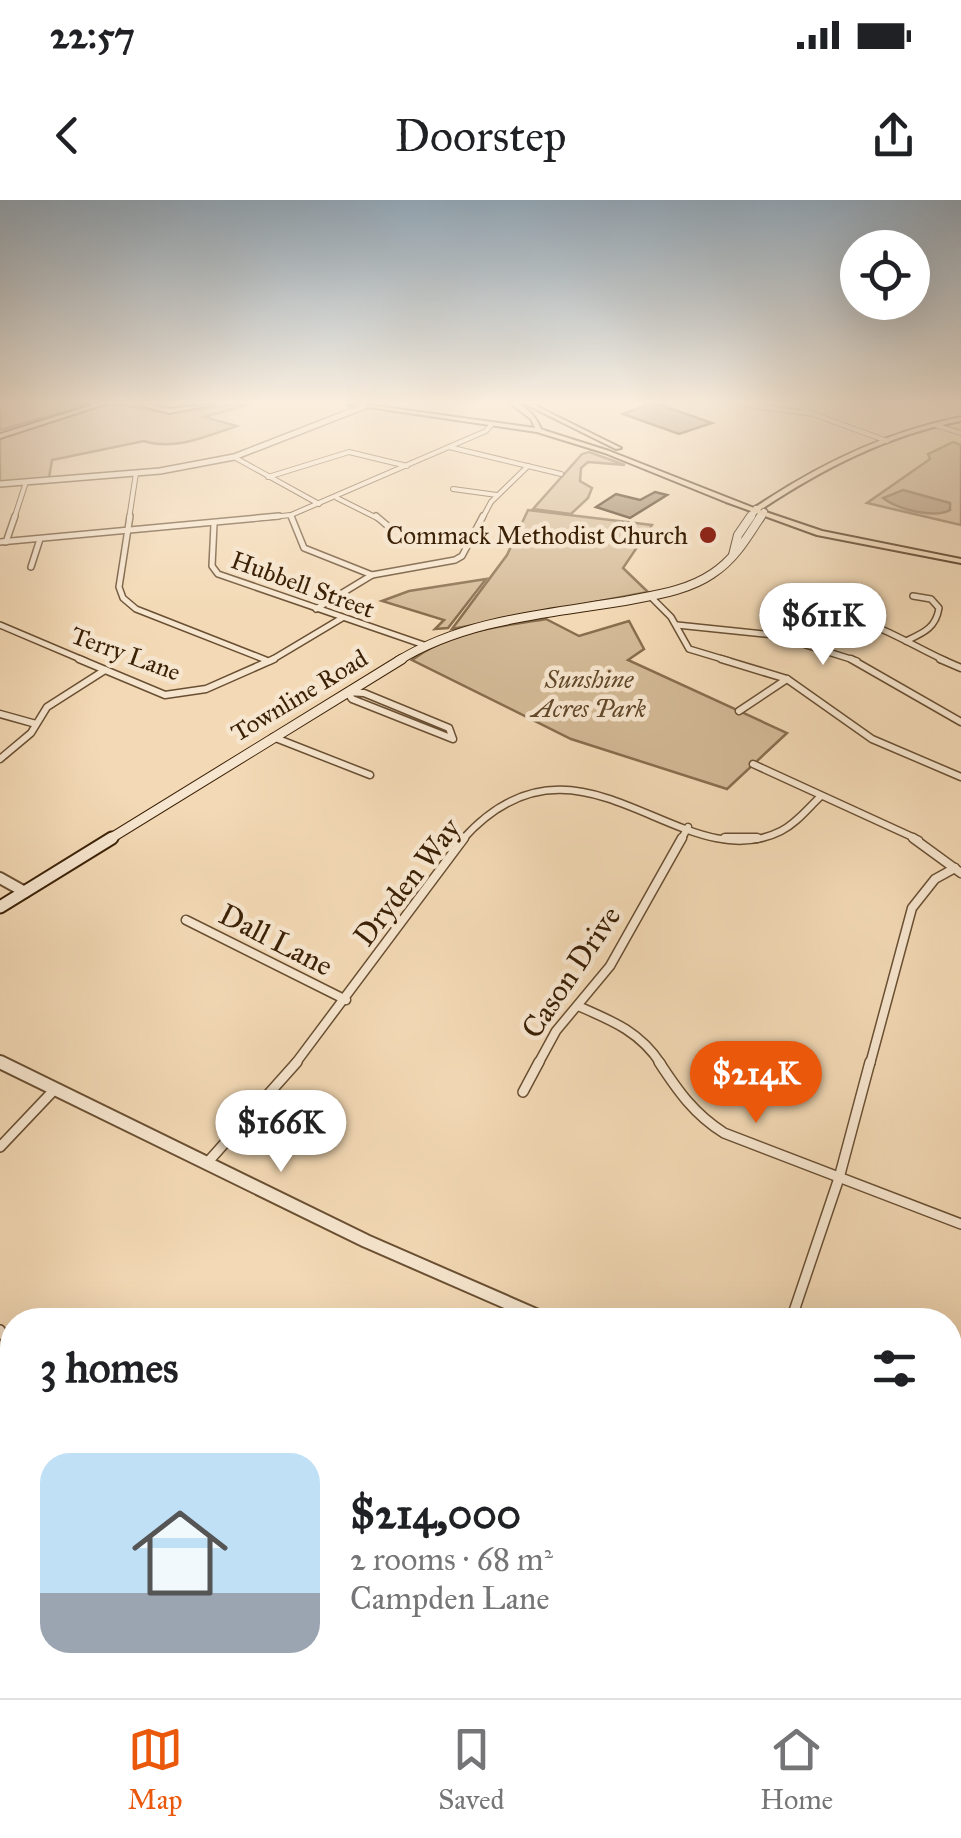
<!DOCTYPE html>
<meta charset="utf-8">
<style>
:root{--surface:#fff;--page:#f2f2f2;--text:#202124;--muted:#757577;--line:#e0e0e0;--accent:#ea580c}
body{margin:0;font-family:"IM FELL Great Primer",serif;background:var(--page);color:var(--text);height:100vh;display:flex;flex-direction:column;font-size:38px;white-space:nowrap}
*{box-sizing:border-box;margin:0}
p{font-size:32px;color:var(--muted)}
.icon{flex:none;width:55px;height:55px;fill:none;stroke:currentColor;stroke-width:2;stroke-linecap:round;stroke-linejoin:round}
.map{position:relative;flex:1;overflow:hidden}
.drawer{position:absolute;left:0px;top:1108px;width:962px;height:392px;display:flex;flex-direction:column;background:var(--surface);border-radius:40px 40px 0 0;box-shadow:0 10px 40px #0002}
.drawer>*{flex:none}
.tools{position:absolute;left:840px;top:30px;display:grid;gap:20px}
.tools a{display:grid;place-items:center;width:90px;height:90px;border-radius:50%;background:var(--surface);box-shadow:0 10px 40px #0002;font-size:50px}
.price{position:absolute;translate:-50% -85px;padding:0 22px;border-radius:35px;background:#fff;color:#222;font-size:32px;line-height:65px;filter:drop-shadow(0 2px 5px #0008)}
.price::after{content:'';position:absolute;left:50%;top:60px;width:30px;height:22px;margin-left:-15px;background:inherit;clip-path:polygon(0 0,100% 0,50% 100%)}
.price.current{background:var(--accent);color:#fff}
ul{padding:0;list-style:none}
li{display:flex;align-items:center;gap:30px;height:250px;padding:0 40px}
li+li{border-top:2px solid var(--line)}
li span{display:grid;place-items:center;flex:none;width:280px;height:200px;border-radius:30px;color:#555}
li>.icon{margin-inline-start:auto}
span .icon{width:120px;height:120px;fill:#fffc;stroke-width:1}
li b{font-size:42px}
h2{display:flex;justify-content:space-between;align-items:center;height:120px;padding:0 40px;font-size:42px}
.status{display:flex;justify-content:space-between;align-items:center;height:70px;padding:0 50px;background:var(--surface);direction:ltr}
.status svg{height:28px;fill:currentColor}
header{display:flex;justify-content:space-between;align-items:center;height:130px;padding:0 40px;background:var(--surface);font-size:45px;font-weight:600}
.tab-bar{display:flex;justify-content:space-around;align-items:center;height:140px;border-top:2px solid var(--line);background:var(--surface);font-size:28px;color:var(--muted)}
.tab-bar a{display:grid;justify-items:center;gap:5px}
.tab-bar .current{color:var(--accent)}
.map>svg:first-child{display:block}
.green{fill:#d4ba97;stroke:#886e4e;stroke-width:2.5}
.water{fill:#b49a7a;stroke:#846a4c;stroke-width:2.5}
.building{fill:#9b8161;stroke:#3b2106;stroke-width:2.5}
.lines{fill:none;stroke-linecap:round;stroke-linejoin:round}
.minor-far5-casing{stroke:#694f32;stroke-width:6}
.minor-far4-casing{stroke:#694f32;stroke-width:8}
.minor-far3-casing{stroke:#694f32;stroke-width:9}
.minor-far2-casing{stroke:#694f32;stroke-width:11}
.minor-far1-casing{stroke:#694f32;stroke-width:12}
.minor-casing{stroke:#694f32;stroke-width:15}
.tertiary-far3-casing{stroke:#694f32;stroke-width:8}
.tertiary-far2-casing{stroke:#694f32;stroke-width:14}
.tertiary-far1-casing{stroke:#694f32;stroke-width:16}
.tertiary-casing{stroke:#694f32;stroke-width:20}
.secondary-far3-casing{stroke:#3b2106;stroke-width:9}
.secondary-far2-casing{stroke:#3b2106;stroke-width:10}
.secondary-far1-casing{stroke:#3b2106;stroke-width:11}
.secondary-casing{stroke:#3b2106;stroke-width:15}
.primary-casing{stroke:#3b2106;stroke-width:4}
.motorway-casing{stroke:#3b2106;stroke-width:4}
.minor-far5{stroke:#f7e6cf;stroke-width:4}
.minor-far4{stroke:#f7e6cf;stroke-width:5}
.minor-far3{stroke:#f7e6cf;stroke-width:6}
.minor-far2{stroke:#f7e6cf;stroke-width:8}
.minor-far1{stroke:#f7e6cf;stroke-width:9}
.minor{stroke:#f7e6cf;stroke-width:11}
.tertiary-far3{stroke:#f7e6cf;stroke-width:5}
.tertiary-far2{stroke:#f7e6cf;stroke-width:10}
.tertiary-far1{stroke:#f7e6cf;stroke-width:12}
.tertiary{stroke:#f7e6cf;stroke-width:16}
.secondary-far3{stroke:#f7e6cf;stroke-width:6}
.secondary-far2{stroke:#f7e6cf;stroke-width:8}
.secondary-far1{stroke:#f7e6cf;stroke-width:9}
.secondary{stroke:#f7e6cf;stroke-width:11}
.primary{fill:#f3d9b5;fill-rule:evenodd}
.motorway{fill:#f3d9b5;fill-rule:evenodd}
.poi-dot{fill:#8f2418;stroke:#f7e6cf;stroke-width:4}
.labels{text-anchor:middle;stroke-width:9;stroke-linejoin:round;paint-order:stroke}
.far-poi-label{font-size:25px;fill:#3b2106;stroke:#f7e6cf;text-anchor:end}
.far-street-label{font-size:25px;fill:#3b2106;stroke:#f7e6cf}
.far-park-label{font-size:25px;font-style:italic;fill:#61472a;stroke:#f7e6cf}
.street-label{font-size:30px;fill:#3b2106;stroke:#f7e6cf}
</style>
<div class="status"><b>22:57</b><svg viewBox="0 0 49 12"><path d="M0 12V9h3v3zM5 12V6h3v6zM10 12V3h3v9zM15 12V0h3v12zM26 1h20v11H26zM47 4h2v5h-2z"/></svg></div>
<header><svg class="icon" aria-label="back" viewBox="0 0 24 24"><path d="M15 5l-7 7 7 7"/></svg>Doorstep<svg class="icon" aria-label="share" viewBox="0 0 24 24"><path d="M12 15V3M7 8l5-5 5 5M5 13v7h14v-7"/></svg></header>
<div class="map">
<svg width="961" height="1498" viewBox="0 0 961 1498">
<rect width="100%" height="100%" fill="#f3d9b5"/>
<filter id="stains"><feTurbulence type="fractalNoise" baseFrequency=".002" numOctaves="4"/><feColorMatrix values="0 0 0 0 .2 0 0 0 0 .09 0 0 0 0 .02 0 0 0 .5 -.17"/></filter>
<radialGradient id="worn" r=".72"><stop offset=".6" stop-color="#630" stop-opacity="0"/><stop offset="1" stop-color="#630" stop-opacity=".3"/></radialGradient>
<g class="green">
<path d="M 0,204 L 91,204 L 0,230 Z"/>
<path d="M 107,204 C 130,204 147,212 170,212 C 197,212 222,204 250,204 L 204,217 L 237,226 C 207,236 175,251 144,241 L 52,260 L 49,278 L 0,282 L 0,238 Z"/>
<path d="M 953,242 L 961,245 L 961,325 L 867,303 L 930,259 L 928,254 Z"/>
<path d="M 589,252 L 625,265 L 588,262 L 581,268 L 580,281 L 592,288 L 588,298 L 571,314 L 533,309 L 582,254 Z"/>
<path d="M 528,310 L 652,325 L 623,368 L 648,392 L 452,429 L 507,355 Z"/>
<path d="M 486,379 L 448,428 L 435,429 L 444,420 L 382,401 L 409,391 Z"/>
<path d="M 546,419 L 579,436 L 629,421 L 644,449 L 628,460 L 787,533 L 727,589 L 571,539 L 412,460 C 452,430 498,427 546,419 Z"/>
</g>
<path class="water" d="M 903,290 L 950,303 L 950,310 C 934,319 897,309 883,298 Z"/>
<g class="building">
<path d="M 650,204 L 658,204 L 712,223 L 679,234 L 623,214 Z"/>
<path d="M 655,292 L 667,295 L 630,318 L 596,307 L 616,294 L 640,300 Z"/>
</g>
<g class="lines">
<g class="minor-far5-casing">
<g id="minor-far5">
<path d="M 741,204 L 813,214 L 795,204"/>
<path d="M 813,214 L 887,241"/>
<path d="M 935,225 L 961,233"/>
<path d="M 449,247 L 561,274"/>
<path d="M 234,257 L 319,304"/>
<path d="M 268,277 L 349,252 L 407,266"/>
<path d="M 453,289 L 497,295"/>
<path d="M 337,298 L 379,319"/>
<path d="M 291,315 L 292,319"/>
<path d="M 14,319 L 26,282"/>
<path d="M 129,319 L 136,273"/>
<path d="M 252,319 L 291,315 L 486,231 L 492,224"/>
<path d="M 482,319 L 491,302 L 528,266"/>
</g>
</g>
<g class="minor-far4-casing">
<g id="minor-far4">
<path d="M 130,316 L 119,387 L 123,398 L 136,409 L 266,460"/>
<path d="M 291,316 L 304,348 L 372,375"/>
<path d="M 376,316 L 389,327"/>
<path d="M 214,324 L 212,366 L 218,374 L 424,445"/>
<path d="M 0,342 L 279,316"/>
<path d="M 6,342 L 15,316"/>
<path d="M 31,367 L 40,339"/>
<path d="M 650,396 L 671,417 L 689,449 L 729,461"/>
<path d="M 316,409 L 372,375 L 455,360 L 462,356 L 483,316"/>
<path d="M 0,425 L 85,461"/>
<path d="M 677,425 L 774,435 L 857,461"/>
<path d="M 780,436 C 839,393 889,435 946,461"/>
<path d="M 906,441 C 923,433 936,428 939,408 L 931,399 L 913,396"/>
<path d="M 270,461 L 342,418"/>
</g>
</g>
<g class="minor-far3-casing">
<g id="minor-far3">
<path d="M 79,459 L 165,495 L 206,489 L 274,459"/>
<path d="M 721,459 L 787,479 L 872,539 L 961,577"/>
<path d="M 851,459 L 961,522"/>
<path d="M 940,459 L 961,468"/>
<path d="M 347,492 L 364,493 L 449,528 L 453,539 L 352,499 Z"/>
<path d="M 739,511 L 787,479"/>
<path d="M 0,514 L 36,524"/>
<path d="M 273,537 L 370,575"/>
<path d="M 0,559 L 31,533 L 47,507 L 105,470"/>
<path d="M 753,564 L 919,640"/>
<path d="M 462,640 C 579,509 680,682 781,631 C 797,623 808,608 821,596"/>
<path d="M 681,640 L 688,627"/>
</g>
</g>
<g class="minor-far2-casing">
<g id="minor-far2">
<path d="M 725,638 L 757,638"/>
<path d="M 913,638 L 961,673"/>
<path d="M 186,720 L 346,800"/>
<path d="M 578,806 C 613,821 640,832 661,864"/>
<path d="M 295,864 L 464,638"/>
<path d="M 538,864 L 556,831 L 610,766 L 682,638"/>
<path d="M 870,864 L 912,708 L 935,679 L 955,668"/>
</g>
</g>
<g class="minor-far1-casing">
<g id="minor-far1">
<path d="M 659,862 C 678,891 694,914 724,933 L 961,1024"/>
<path d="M 523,892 L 539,862"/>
<path d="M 0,947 L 55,889"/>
<path d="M 207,963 L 297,862"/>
<path d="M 791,1120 L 839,978 L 870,862"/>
<path d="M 0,1130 L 11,1146"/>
</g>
</g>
<g class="minor-casing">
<g id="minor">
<path d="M 9,1144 L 12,1148"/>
<path d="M 0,1290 L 12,1268"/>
<path d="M 521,1488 L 539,1498"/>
</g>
</g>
<g class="tertiary-far3-casing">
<path id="tertiary-far3" d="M 0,284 L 160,271 L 234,257 L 365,206"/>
</g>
<g class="tertiary-far2-casing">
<g id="tertiary-far2">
<path d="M 0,678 L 25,692"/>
<path d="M 0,862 L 5,864"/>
</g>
</g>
<g class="tertiary-far1-casing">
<path id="tertiary-far1" d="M 0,862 L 366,1041 L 547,1120"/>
</g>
<g class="tertiary-casing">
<path id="tertiary" d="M 950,1302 L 961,1308"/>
</g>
<g class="secondary-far3-casing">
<g id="secondary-far3">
<path d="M 749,319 L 756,309"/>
<path d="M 760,319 L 764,312"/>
</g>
</g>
<g class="secondary-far2-casing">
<g id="secondary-far2">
<path d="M 733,355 L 738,335 L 751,316"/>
<path d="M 398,461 C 466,419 548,414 625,401 C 655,395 687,391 712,374 C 734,360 747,338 761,316"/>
</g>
</g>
<g class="secondary-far1-casing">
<path id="secondary-far1" d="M 108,640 L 402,459"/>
</g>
<g class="secondary-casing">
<path id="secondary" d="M 0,707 L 112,638"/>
</g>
<g class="primary-casing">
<g id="primary">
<path d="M 348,204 L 361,204 L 535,228 L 531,219 L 511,204 C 525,203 536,217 541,229 L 546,231 L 609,251 L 754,308 C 818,265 885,232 961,217 L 961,221 C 887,235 822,269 760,310 L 822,331 L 961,359 L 961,363 L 817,335 L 726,302 L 605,253 L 537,232 Z"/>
<path d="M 525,204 L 532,204 L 621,248 L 616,249 Z"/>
</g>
</g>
<g class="motorway-casing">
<g id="motorway">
<path d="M 96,204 L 105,204 L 0,238 L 0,234 Z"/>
<path d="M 136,204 L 146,204 L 169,209 L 214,204 L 169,213 Z"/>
</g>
</g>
<use href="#minor-far5" class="minor-far5"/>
<use href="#minor-far4" class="minor-far4"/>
<use href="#minor-far3" class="minor-far3"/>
<use href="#minor-far2" class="minor-far2"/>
<use href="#minor-far1" class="minor-far1"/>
<use href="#minor" class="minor"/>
<use href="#tertiary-far3" class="tertiary-far3"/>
<use href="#tertiary-far2" class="tertiary-far2"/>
<use href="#tertiary-far1" class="tertiary-far1"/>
<use href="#tertiary" class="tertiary"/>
<use href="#secondary-far3" class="secondary-far3"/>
<use href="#secondary-far2" class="secondary-far2"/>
<use href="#secondary-far1" class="secondary-far1"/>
<use href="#secondary" class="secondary"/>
<use href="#primary" class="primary"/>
<use href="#motorway" class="motorway"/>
</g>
<linearGradient id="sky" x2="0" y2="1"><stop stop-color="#93aabc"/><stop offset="0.49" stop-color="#faeede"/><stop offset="1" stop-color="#faeede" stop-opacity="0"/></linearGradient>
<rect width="961" height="413" fill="url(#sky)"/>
<circle class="poi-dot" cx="708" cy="335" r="10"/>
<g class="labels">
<g class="far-poi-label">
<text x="688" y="344">Commack Methodist Church</text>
</g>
<g class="far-street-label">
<text transform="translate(303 384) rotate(20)" y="9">Hubbell Street</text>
<text transform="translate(126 453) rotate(20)" y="9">Terry Lane</text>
<text transform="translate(299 495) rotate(-31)" y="9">Townline Road</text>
</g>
<g class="far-park-label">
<text x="589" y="488">Sunshine<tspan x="589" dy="29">Acres Park</tspan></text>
</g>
<g class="street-label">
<text transform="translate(407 682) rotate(-52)" y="10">Dryden Way</text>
<text transform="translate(276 740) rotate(27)" y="10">Dall Lane</text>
<text transform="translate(571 772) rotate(-56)" y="10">Cason Drive</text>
</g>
</g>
<rect width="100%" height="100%" filter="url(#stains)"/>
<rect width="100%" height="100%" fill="url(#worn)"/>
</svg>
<div class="tools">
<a><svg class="icon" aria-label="locate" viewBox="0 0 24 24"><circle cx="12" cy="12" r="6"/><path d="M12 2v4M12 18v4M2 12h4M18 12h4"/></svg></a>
</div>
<b class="price" style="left:823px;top:468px">$611K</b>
<b class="price current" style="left:756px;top:926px">$214K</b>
<b class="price" style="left:281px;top:975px">$166K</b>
<section class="drawer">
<h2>3 homes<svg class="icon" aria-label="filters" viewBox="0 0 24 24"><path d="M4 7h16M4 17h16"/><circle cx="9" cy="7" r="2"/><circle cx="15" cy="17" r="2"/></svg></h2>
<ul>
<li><span style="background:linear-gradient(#bfe0f5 70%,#9aa5b1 0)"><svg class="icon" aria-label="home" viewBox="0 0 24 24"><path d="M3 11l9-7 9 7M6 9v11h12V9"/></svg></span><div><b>$214,000</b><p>2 rooms · 68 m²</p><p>Campden Lane</p></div></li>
</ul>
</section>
</div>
<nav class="tab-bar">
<a class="current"><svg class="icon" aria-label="map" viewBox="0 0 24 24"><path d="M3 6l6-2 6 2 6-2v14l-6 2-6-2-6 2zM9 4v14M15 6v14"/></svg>Map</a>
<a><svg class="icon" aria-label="saved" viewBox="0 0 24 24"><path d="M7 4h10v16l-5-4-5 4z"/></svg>Saved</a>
<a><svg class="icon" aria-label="home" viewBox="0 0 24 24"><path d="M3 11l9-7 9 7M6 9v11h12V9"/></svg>Home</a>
</nav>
